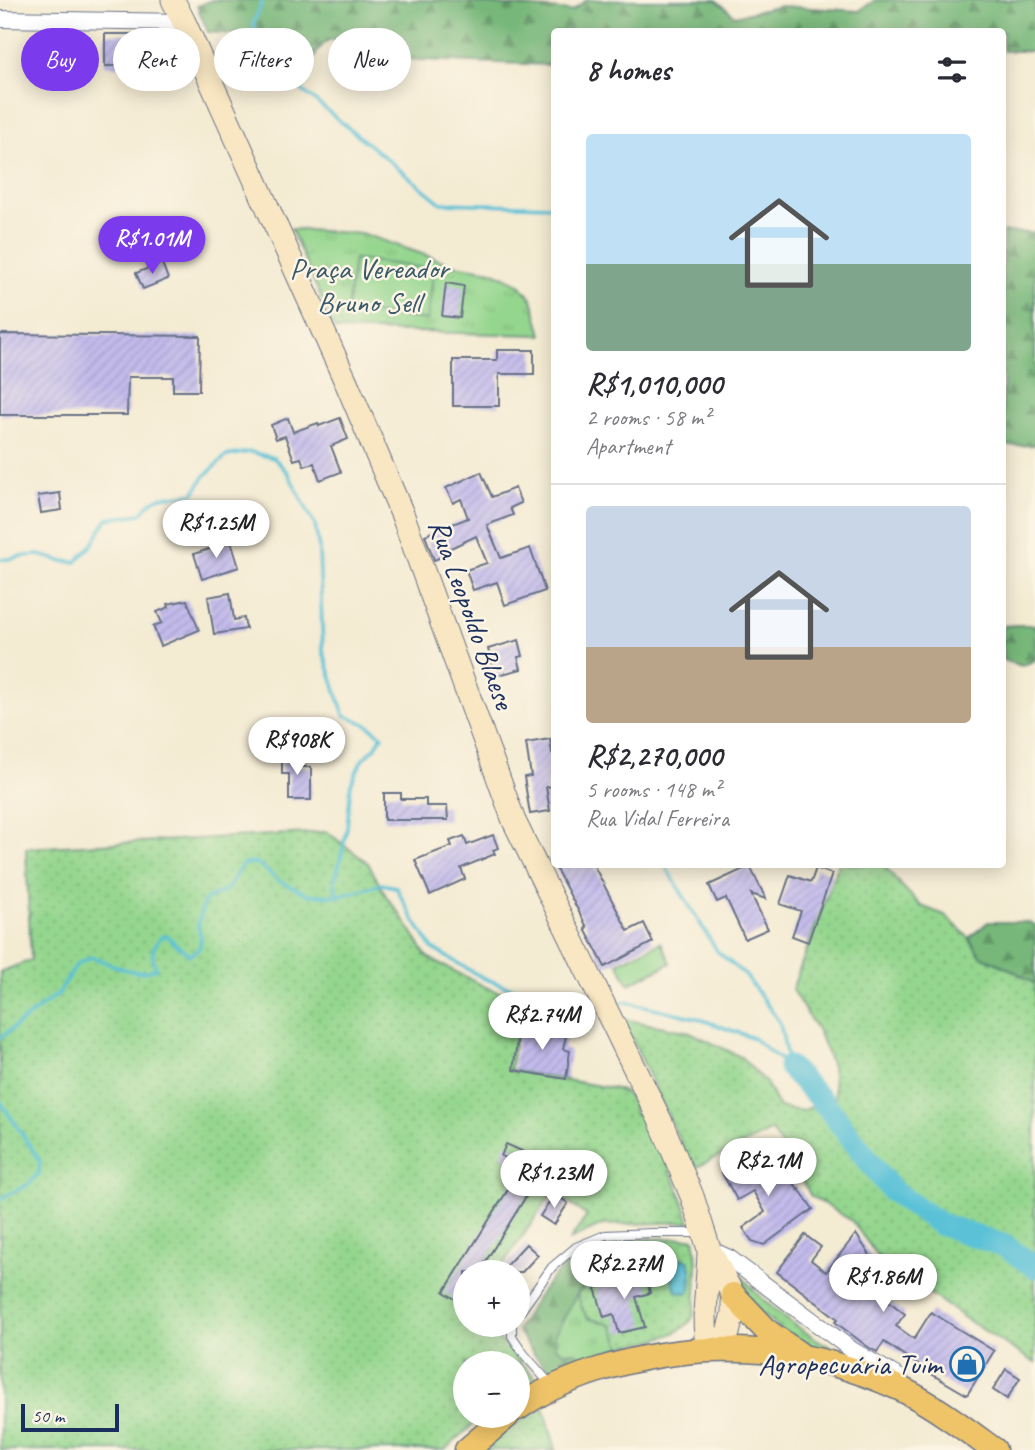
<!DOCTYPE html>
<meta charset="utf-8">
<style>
:root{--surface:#fff;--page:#f2f2f3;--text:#2b2b33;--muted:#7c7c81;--line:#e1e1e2;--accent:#7c3aed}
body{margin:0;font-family:Caveat,sans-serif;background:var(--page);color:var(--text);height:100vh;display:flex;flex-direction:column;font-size:26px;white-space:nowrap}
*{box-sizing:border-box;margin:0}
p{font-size:23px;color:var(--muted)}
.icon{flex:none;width:38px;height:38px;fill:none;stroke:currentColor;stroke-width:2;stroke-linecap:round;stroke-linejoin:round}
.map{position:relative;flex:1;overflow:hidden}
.panel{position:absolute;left:551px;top:28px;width:455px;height:840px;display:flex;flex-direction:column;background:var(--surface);border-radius:7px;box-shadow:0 4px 18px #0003}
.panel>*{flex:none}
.banner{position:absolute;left:21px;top:28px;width:425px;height:63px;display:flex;gap:14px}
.buttons{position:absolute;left:453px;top:1260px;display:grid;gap:14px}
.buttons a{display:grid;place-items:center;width:77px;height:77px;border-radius:50%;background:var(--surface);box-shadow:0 4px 18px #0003;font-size:35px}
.scale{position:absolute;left:21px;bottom:18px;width:98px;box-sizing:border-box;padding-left:7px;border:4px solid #1b2f5e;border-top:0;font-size:19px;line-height:24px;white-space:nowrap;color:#1b2f5e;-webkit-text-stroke:5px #fcf5e5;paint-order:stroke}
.price{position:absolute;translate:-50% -60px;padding:0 16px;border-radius:24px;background:#fff;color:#222;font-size:23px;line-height:46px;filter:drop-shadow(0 2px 4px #0008)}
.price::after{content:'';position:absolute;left:50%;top:42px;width:21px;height:16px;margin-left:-10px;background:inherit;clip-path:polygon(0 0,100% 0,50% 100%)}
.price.selected{background:var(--accent);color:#fff}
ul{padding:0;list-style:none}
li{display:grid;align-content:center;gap:14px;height:371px;padding:0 35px}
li+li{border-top:2px solid var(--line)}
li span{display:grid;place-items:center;height:217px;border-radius:7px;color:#555}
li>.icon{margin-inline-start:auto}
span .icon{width:126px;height:126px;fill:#fffc;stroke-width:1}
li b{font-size:30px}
h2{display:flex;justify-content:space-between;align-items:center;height:84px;padding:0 35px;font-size:30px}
.tag{padding:0 24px;border-radius:32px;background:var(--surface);box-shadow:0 4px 18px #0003;font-size:24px;line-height:63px}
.tag.selected{background:var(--accent);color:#fff}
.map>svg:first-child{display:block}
.grass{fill:url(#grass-dots);stroke:#588276;stroke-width:2}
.forest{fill:url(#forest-firs);stroke:#49736c;stroke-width:2}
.park{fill:url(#park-tufts);stroke:#588276;stroke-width:2}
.pitch{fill:#94d68e;stroke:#588276;stroke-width:2}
.water{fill:url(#water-ripples);stroke:#3a789a;stroke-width:2}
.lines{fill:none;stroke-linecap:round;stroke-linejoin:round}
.stream{stroke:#5ac1d7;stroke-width:3.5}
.river{stroke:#5ac1d7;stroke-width:23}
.building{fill:url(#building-hatch)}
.lane-casing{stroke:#677187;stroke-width:10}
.street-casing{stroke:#677187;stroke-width:18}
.secondary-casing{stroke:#677187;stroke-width:25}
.primary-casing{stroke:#677187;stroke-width:27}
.lane{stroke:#fff;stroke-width:8}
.street{stroke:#fff;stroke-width:16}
.secondary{stroke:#f9e7c3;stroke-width:23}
.primary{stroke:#efc469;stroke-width:24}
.labels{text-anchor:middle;stroke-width:5;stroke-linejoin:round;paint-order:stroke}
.park-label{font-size:30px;fill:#39596a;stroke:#fcf5e5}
.street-label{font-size:30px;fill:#1b2f5e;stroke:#fcf5e5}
.poi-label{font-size:30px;fill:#1b2f5e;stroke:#fcf5e5;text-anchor:end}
</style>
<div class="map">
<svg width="1035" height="1450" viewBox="0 0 1035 1450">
<defs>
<pattern id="grass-dots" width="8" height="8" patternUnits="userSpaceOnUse" patternTransform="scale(1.75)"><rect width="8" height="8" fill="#94d68e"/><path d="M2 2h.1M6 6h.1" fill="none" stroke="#7fb87d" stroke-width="1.8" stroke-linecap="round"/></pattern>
<pattern id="forest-firs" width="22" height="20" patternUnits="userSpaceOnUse" patternTransform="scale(1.75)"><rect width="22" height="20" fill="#77b779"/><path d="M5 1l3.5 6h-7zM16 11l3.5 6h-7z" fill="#619566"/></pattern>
<pattern id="park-tufts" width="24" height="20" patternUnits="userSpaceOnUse" patternTransform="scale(1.75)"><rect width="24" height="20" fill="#94d68e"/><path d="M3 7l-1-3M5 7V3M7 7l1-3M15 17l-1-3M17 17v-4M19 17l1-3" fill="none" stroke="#7fb87d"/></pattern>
<pattern id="water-ripples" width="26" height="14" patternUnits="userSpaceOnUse" patternTransform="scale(1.75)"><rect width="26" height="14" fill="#5ac1d7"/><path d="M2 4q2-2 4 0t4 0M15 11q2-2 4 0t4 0" fill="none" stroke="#4a9db2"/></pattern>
<pattern id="building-hatch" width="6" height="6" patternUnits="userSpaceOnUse" patternTransform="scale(1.75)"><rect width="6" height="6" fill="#c3bbeb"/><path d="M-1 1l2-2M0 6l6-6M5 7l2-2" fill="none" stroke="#a7a1cc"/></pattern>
</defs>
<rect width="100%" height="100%" fill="#fcf5e5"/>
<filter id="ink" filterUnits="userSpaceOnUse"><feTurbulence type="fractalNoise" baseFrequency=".0143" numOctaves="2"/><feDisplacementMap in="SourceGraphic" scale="14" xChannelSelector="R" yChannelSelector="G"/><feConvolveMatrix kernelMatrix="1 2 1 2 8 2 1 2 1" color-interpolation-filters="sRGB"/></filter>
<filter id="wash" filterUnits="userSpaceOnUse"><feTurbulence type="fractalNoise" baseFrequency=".00686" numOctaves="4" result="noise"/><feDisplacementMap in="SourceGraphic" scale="28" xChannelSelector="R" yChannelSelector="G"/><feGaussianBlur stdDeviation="1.57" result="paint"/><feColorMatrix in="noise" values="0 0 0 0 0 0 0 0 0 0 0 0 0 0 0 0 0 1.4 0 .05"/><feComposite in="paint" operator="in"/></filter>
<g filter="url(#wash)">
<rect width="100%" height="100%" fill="#f4ebd3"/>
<g class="grass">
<path d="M 327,832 L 368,863 L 386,896 L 405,921 L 427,957 L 483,986 L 521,1001 L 510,1070 L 616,1089 C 632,1095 632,1099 635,1115 L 646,1112 L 682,1198 L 690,1222 L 602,1225 L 570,1240 L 587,1216 L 553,1192 L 498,1272 L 466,1272 L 466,1325 L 486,1325 L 539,1382 L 518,1393 L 518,1363 L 466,1363 L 466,1416 L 482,1416 L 445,1450 L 0,1450 L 0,972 L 31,960 L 26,848 Z"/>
<path d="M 838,865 L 884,865 L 897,881 L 921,906 L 945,915 L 969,938 L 981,956 L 1014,971 L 1035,984 L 1035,1363 L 966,1319 L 878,1257 L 852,1221 L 811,1196 L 772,1130 L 693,1169 L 623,1019 L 690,1032 L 741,1057 L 767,1084 L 778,1107 L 802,1111 L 835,1098 L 832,1066 L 819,1033 L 792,990 Z"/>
<path d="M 694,1238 C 698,1257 697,1273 696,1292 C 695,1299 696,1308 694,1314 C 686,1338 643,1341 622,1347 L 611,1325 L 587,1318 L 582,1308 L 577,1294 L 592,1279 L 612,1262 L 650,1250 L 650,1239 Z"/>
<path d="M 737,1272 C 750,1285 762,1300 776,1311 C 805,1335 840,1352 872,1370 L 790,1338 L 750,1303 L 734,1274 Z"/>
<path d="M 544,1407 L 556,1450 L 480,1450 L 515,1423 Z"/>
</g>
<g class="forest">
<path d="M 212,0 L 440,0 L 572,11 L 587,0 L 716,0 L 735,16 L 780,6 L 859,11 L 875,0 L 1035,0 L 1035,51 L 1003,51 L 1003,32 L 555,32 L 555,61 L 548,65 L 399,59 L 380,44 L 362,39 L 328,40 L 318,50 L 309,69 L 296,67 L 290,53 L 278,37 L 208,32 L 197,6 Z"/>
<path d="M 1003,232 L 1035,233 L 1035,445 L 1003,446 Z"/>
<path d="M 1017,625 L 1035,625 L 1035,660 L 1022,666 L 1003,660 L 1003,626 Z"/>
<path d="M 988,922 L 1028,922 L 1035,925 L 1035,984 L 1014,971 L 981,956 L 969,938 Z"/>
<path d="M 607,1239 L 650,1239 L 650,1250 L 612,1262 L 592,1279 L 577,1294 L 561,1322 L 564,1352 L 575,1351 L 585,1359 L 556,1373 C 538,1363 528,1346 517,1330 C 534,1301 552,1271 582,1253 C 590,1248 598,1244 607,1239 Z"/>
</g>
<g class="park">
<path d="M 291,229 L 364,234 L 454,265 L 492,271 L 519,284 L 532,299 L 542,335 L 335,330 Z"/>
<path d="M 577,1294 L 582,1308 L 587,1318 L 611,1325 L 622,1347 L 585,1359 L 575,1352 L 564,1352 L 556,1347 L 555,1335 Z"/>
</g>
<g class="pitch">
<path d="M 354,259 L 434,269 L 427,320 L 347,310 Z"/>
<path d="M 661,942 L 671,963 L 629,984 L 618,963 Z"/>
</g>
<path class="water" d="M 680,1259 L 685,1259 L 689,1261 C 692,1272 694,1283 688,1293 L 678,1292 C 670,1282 671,1268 680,1259 Z"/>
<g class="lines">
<g class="stream">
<path d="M 263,0 L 253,24 L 282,74 L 441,203 L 555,206"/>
<path d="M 0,559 L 11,559 L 22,556 L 40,555 L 61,561 L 76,562 L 92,545 L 107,519 L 141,514 C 160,488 168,500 194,493 L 204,477 L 226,456 L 250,452 L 274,458 L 288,473 L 315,525 L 319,549 L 323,651 L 344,715 L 368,725 L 382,736 L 375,748 L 362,760 L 351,784 L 347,828 L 340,861 L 334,883 L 338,896"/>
<path d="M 664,864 L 717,951 L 746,976 L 780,1023 L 789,1067"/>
<path d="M 611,1002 L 628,1002 L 697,1018 L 753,1038 L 789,1067"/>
<path d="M 0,1038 L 59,993 L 77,964 L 92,957 C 112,963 135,979 156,968 C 150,954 152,948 161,937 L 168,936 L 175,944 L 190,955 L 200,947 L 201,937 L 198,926 L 204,901 L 227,889 L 243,864 L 257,863 L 279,881 L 310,895 L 338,896 L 382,884 L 396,887 L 411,915 L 432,948 L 483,978 L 536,997 L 593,1002"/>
<path d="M 0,1101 L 40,1161 L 39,1173 L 29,1184 L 0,1199"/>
</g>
<path class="river" d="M 789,1067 L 826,1105 L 892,1191 L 940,1224 L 1005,1246 L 1035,1267"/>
</g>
<g id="blocks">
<g class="building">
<path d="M 105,34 L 141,34 L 141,57 L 121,57 L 121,66 L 105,66 Z"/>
<path d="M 50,39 L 68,39 L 68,65 L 55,65 L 55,62 L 37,62 L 37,48 L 50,48 Z"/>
<path d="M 233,45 L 243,64 L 229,72 L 219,52 Z"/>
<path d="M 162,263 L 168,279 L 143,289 L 136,273 Z"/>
<path d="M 446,283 L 464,286 L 460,318 L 442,316 Z"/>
<path d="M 0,334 L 200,336 L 199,391 L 173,391 L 173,377 L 128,377 L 127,415 L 0,415 Z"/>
<path d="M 497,350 L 534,350 L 534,374 L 499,374 L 499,406 L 453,406 L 453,360 L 497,360 Z"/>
<path d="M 288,418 L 293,432 L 318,423 L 319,426 L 340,418 L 348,439 L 331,446 L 341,472 L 320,480 L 314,463 L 304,466 L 301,458 L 294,460 L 285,436 L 276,439 L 271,425 Z"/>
<path d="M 481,472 L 492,497 L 515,488 L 521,503 L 510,508 L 513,515 L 487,525 L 501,558 L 530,548 L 545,591 L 505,605 L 497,582 L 473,590 L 466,570 L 487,563 L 476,536 L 442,552 L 444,556 L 434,560 L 425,535 L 468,518 L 461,499 L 453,503 L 446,488 Z"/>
<path d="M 60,493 L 62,510 L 41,513 L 38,496 Z"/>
<path d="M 231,542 L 239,567 L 202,579 L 194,554 Z"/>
<path d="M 230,593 L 234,620 L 244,618 L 246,629 L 214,634 L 208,597 Z"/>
<path d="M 187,600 L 199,630 L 161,646 L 153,626 L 162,623 L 157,612 L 169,607 L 168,604 Z"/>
<path d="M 519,640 L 523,656 L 518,657 L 521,669 L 495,676 L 488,649 Z"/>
<path d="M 550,739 L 552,753 L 555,753 L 555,786 L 546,787 L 550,811 L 530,814 L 524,777 L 531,776 L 526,743 Z"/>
<path d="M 282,753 L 300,753 L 300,767 L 311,767 L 311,800 L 289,800 L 289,774 L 282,774 Z"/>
<path d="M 384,793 L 401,793 L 401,799 L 426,799 L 426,806 L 447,806 L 448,820 L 384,820 Z"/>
<path d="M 493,835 L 498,848 L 493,850 L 495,854 L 461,868 L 465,879 L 430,895 L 415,860 L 452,846 L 450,841 L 464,836 L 467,845 Z"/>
<path d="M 561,864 L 593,864 L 628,931 L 644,923 L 653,942 L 605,967 L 585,929 L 587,927 L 555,867 Z"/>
<path d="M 750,866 L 766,899 L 751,894 L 768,929 L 745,939 L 726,898 L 717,902 L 709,885 Z"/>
<path d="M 816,868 L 832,874 L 808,942 L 792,936 L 801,911 L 780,904 L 790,875 L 811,882 Z"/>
<path d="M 520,1023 L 567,1031 L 563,1049 L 570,1051 L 566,1079 L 513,1070 Z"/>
<path d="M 506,1144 L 524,1152 L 519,1164 L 501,1156 Z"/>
<path d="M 758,1154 L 771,1178 L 787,1170 L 798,1190 L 799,1189 L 813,1209 L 764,1245 L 752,1241 L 743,1228 L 765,1212 L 753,1191 L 737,1200 L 722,1173 Z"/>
<path d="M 519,1172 L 535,1182 L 479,1272 L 466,1272 L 466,1294 L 460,1302 L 444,1292 Z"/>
<path d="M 555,1194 L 568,1203 L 554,1225 L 540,1216 Z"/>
<path d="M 856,1234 L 889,1284 L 877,1292 L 905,1314 L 896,1326 L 914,1339 L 931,1312 L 994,1351 L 967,1395 L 933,1375 L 884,1342 L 877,1352 L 868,1347 L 835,1322 L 838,1319 L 777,1272 L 805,1235 L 821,1247 L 811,1260 L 826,1272 Z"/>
<path d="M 526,1244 L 538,1255 L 522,1272 L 500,1272 Z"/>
<path d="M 645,1272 L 650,1293 L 636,1297 L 645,1327 L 619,1333 L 614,1314 L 604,1317 L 595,1288 L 625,1280 L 624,1278 Z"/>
<path d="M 1006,1369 L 1020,1378 L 1007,1399 L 993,1390 Z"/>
</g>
</g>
</g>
<g filter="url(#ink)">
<use href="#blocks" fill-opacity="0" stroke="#677187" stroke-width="2"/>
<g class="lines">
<g class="lane-casing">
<g id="lane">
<path d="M 518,1315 L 552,1267 L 576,1247 L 605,1235 L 652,1233 L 701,1233"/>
<path d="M 512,1325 L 512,1336 L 524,1354 L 551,1385"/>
</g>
</g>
<g class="street-casing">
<g id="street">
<path d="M 0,19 L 184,22"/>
<path d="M 709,1249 L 729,1258 L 852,1350 L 900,1378"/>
</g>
</g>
<g class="secondary-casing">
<path id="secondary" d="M 173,0 L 184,22 L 347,384 L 403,516 L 514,821 L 660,1120 L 692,1196 L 709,1249 L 733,1295 L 733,1313 L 728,1333 L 718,1343 L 708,1349 C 701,1316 709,1282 709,1249"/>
</g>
<g class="primary-casing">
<g id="primary">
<path d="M 733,1295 L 768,1332 L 799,1354"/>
<path d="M 518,1408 C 541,1391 568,1380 595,1371 C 696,1338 803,1343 901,1389 C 934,1405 964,1428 994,1450"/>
<path d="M 467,1450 L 507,1416"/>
</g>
</g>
<use href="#lane" class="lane"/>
<use href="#street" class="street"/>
<use href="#secondary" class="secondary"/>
<use href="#primary" class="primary"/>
</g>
</g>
<defs>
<g id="shop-ring" transform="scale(1.75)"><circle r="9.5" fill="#fcf5e5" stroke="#1f6fb2" stroke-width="1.5"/><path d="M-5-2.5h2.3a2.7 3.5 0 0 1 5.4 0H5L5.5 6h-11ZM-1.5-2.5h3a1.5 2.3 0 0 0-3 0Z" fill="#1f6fb2"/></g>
</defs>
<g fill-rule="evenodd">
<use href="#shop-ring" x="967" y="1364"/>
</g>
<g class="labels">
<g class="park-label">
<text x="369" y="278">Praça Vereador<tspan x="369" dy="34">Bruno Sell</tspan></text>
</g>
<g class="street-label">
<text transform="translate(472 614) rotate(70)" y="10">Rua Leopoldo Blaese</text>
</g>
<g class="poi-label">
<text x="942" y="1374">Agropecuária Tuim</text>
</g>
</g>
</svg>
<div class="buttons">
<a>+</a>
<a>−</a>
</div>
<div class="scale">50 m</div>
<b class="price selected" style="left:152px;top:276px">R$1.01M</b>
<b class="price" style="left:216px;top:560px">R$1.25M</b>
<b class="price" style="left:297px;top:777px">R$908K</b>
<b class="price" style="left:542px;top:1052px">R$2.74M</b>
<b class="price" style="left:768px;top:1198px">R$2.1M</b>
<b class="price" style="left:554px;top:1210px">R$1.23M</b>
<b class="price" style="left:624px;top:1301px">R$2.27M</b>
<b class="price" style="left:883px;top:1314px">R$1.86M</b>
<div class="banner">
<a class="tag selected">Buy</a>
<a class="tag">Rent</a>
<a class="tag">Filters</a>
<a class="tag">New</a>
</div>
<section class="panel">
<h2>8 homes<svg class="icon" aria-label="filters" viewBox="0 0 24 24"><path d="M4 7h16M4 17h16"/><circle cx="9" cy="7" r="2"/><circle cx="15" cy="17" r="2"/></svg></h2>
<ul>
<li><span style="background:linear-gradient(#bfe0f5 60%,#7fa58c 0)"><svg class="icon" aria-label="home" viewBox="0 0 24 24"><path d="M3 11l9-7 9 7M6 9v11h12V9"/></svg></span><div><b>R$1,010,000</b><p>2 rooms · 58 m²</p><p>Apartment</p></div></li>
<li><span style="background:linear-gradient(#c9d6e8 65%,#b9a48a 0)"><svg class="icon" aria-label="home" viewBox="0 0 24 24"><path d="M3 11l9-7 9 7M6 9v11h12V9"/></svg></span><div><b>R$2,270,000</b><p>5 rooms · 148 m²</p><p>Rua Vidal Ferreira</p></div></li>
</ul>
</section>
</div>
